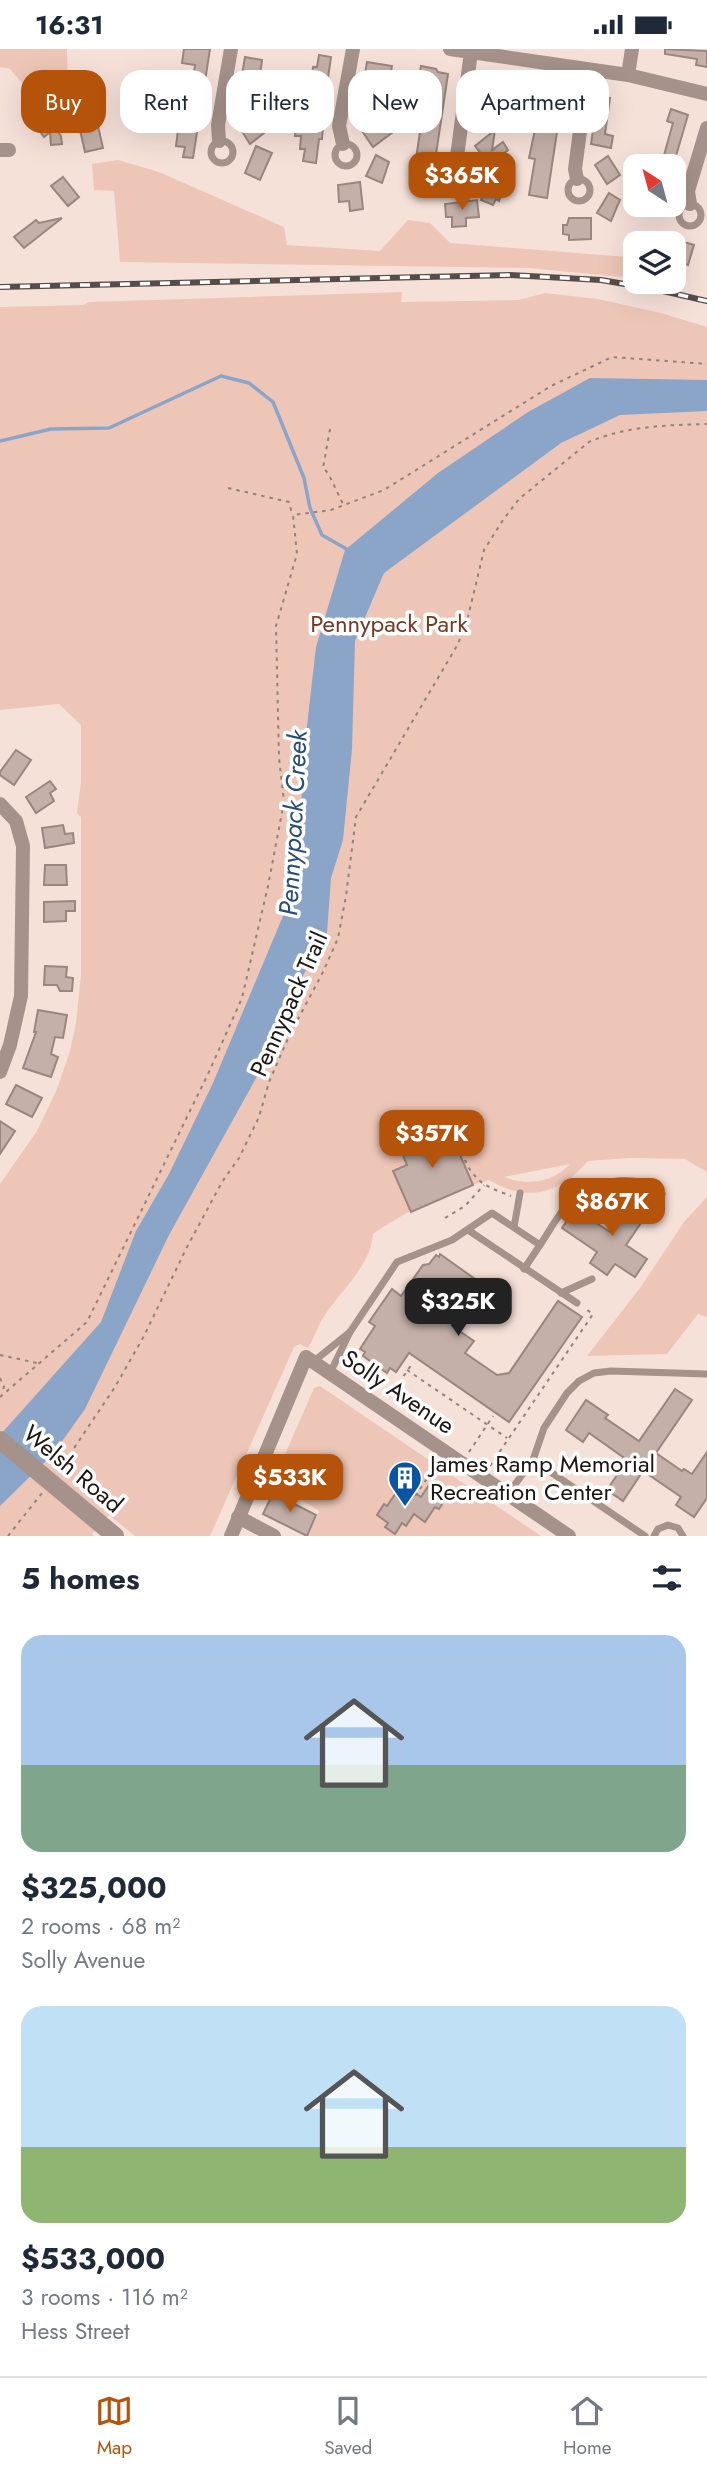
<!DOCTYPE html>
<meta charset="utf-8">
<style>
:root{--surface:#fff;--page:#f2f2f3;--text:#1f2937;--muted:#747a83;--line:#e0e1e3;--accent:#b45309}
body{margin:0;font-family:Jost,sans-serif;background:var(--page);color:var(--text);height:100vh;display:flex;flex-direction:column;font-size:26px;white-space:nowrap}
*{box-sizing:border-box;margin:0}
p{font-size:23px;color:var(--muted)}
.icon{flex:none;width:38px;height:38px;fill:none;stroke:currentColor;stroke-width:2;stroke-linecap:round;stroke-linejoin:round}
.map{position:relative;height:1487px;overflow:hidden}
.panel{display:flex;flex-direction:column;background:var(--surface);flex:1}
.panel>*{flex:none}
.banner{position:absolute;left:21px;top:21px;width:665px;height:63px;display:flex;gap:14px}
.needle{width:46px;rotate:324deg}
.buttons{position:absolute;left:623px;top:105px;display:grid;gap:14px}
.buttons a{display:grid;place-items:center;width:63px;height:63px;border-radius:14px;background:var(--surface);box-shadow:0 7px 28px #0002;font-size:35px}
.price{position:absolute;translate:-50% -60px;padding:0 16px;border-radius:14px;background:var(--accent);color:#fff;font-size:23px;line-height:46px;filter:drop-shadow(0 2px 4px #0008)}
.price::after{content:'';position:absolute;left:50%;top:42px;width:21px;height:16px;margin-left:-10px;background:inherit;clip-path:polygon(0 0,100% 0,50% 100%)}
.price.selected{background:#222;color:#fff}
ul{padding:0;list-style:none}
li{display:grid;align-content:center;gap:14px;height:371px;padding:0 21px}
li span{display:grid;place-items:center;height:217px;border-radius:21px;color:#555}
li>.icon{margin-inline-start:auto}
span .icon{width:126px;height:126px;fill:#fffc;stroke-width:1}
li b{font-size:30px}
h2{display:flex;justify-content:space-between;align-items:center;height:84px;padding:0 21px;font-size:30px}
.tag{padding:0 24px;border-radius:21px;background:var(--surface);box-shadow:0 7px 28px #0002;font-size:24px;line-height:63px}
.tag.selected{background:var(--accent);color:#fff}
.status{display:flex;justify-content:space-between;align-items:center;height:49px;padding:0 35px;background:var(--surface);direction:ltr}
.status svg{height:19px;fill:currentColor}
.tab-bar{display:flex;justify-content:space-around;align-items:center;height:98px;border-top:2px solid var(--line);background:var(--surface);font-size:19px;color:var(--muted)}
.tab-bar a{display:grid;justify-items:center;gap:4px}
.tab-bar .selected{color:var(--accent)}
.map>svg:first-child{display:block}
.green{fill:#edc6b7;fill-rule:evenodd}
.water{fill:#8ba5c8}
.lines{fill:none;stroke-linecap:round;stroke-linejoin:round}
.stream{stroke:#8ba5c8;stroke-width:3.5}
.building{fill:#c4b0a8;stroke:#99867e;stroke-width:2}
.path{stroke:#90827c;stroke-width:2;stroke-dasharray:3.5 5;stroke-linecap:butt}
.service{stroke:#a5928a;stroke-width:7}
.minor{stroke:#a5928a;stroke-width:14}
.tertiary{stroke:#a5928a;stroke-width:18}
.rail-casing{stroke:#574c48;stroke-width:6}
.rail{stroke:#fff;stroke-width:3.5;stroke-dasharray:10;stroke-linecap:butt}
.labels{text-anchor:middle;stroke-width:7;stroke-linejoin:round;paint-order:stroke}
.park-label{font-size:24px;fill:#733a21;stroke:#fff}
.street-label{font-size:24px;fill:#1c1512;stroke:#fff}
.poi-label{font-size:24px;fill:#1c1512;stroke:#fff;text-anchor:start}
.water-label{font-size:26px;font-style:italic;fill:#274c7a;stroke:#fff}
</style>
<div class="status"><b>16:31</b><svg viewBox="0 0 49 12"><path d="M0 12V9h3v3zM5 12V6h3v6zM10 12V3h3v9zM15 12V0h3v12zM26 1h20v11H26zM47 4h2v5h-2z"/></svg></div>
<div class="map">
<svg width="707" height="1487" viewBox="0 0 707 1487">
<rect width="100%" height="100%" fill="#f6e1d9"/>
<g class="green">
<path d="M 0,0 L 67,0 L 68,40 L 29,42 L 10,20 L 0,18 Z"/>
<path d="M 118,111 L 159,123 L 284,178 L 287,196 L 380,202 L 408,171 L 430,174 L 450,194 L 627,208 L 622,228 L 529,219 L 120,213 L 114,142 L 94,141 L 92,115 Z"/>
<path d="M 402,243 L 401,253 L 519,251 L 545,244 L 598,250 L 661,264 L 707,278 L 707,1123 L 685,1110 L 630,1109 L 588,1112 C 559,1145 528,1154 489,1131 C 448,1142 407,1161 373,1185 C 371,1219 336,1245 320,1274 C 316,1282 313,1291 308,1299 L 300,1295 L 294,1298 L 210,1487 L 135,1487 L 109,1466 L 92,1485 L 94,1487 L 0,1487 L 0,1135 L 37,1082 L 57,1040 L 70,1002 L 76,974 L 81,926 L 81,768 L 77,764 L 81,733 L 81,676 L 59,655 L 0,661 L 0,258 L 83,256 L 89,253 ZM 570,1115 C 552,1134 528,1137 504,1128 Z"/>
<path d="M 707,1148 L 707,1268 L 698,1265 L 667,1305 L 587,1307 L 640,1239 L 684,1173 Z"/>
<path d="M 320,1337 L 541,1487 L 308,1487 L 319,1462 L 273,1433 L 314,1339 Z"/>
</g>
<path class="water" d="M 590,329 L 707,331 L 707,362 L 620,366 L 561,394 L 384,524 L 355,592 L 352,700 L 343,791 L 331,829 L 327,884 L 297,937 L 270,1004 L 169,1186 L 85,1360 L 53,1405 L 0,1457 L 0,1386 L 101,1273 L 136,1182 L 169,1125 L 213,1034 L 296,836 L 305,694 L 316,598 L 345,501 L 438,424 L 528,363 Z"/>
<g class="lines">
<path class="stream" d="M 0,392 L 51,380 L 109,379 L 221,327 L 249,334 L 273,353 L 304,429 L 310,459 L 322,486 L 350,502"/>
</g>
<g class="building">
<path d="M 184,0 L 210,0 L 202,52 L 204,52 L 203,64 L 200,64 L 193,109 L 183,108 L 185,98 L 176,97 L 179,73 L 174,72 L 178,47 L 190,49 L 195,16 L 182,14 Z"/>
<path d="M 665,0 L 707,2 L 707,18 L 696,16 L 697,10 L 665,5 Z"/>
<path d="M 319,6 L 331,8 L 321,78 L 323,79 L 322,90 L 319,90 L 316,114 L 303,112 L 305,100 L 300,100 L 301,87 L 295,87 L 296,74 L 309,76 L 311,54 L 307,53 L 309,42 L 302,41 L 304,28 L 312,30 L 313,18 L 317,18 Z"/>
<path d="M 245,8 L 262,11 L 259,35 L 269,37 L 267,54 L 274,65 L 258,75 L 264,84 L 250,95 L 238,76 L 259,60 L 237,56 Z"/>
<path d="M 367,13 L 392,17 L 390,29 L 377,27 L 371,63 L 359,61 Z"/>
<path d="M 421,17 L 436,20 L 438,23 L 448,25 L 432,132 L 430,131 L 429,139 L 412,137 L 421,76 L 428,77 L 433,47 L 425,46 L 427,31 L 419,30 Z"/>
<path d="M 482,30 L 508,34 L 503,58 L 498,57 L 495,81 L 474,78 Z"/>
<path d="M 551,41 L 563,43 L 547,149 L 529,146 L 535,110 L 529,109 L 536,76 L 546,78 Z"/>
<path d="M 598,47 L 610,49 L 605,85 L 613,87 L 611,99 L 591,95 Z"/>
<path d="M 47,55 L 54,64 L 48,68 L 61,87 L 62,95 L 51,96 L 50,83 L 44,88 L 27,65 L 39,57 L 41,59 Z"/>
<path d="M 671,60 L 688,66 L 673,117 L 661,117 L 673,74 L 667,72 Z"/>
<path d="M 375,68 L 383,79 L 387,75 L 393,83 L 373,98 L 360,79 Z"/>
<path d="M 98,77 L 103,99 L 85,103 L 80,81 Z"/>
<path d="M 495,81 L 492,101 L 503,93 L 508,101 L 490,116 L 475,97 Z"/>
<path d="M 256,97 L 272,104 L 260,131 L 245,124 Z"/>
<path d="M 376,106 L 389,113 L 382,134 L 366,127 Z"/>
<path d="M 608,107 L 620,126 L 607,135 L 595,116 Z"/>
<path d="M 493,124 L 511,132 L 506,145 L 502,144 L 499,152 L 496,150 L 493,156 L 481,151 Z"/>
<path d="M 63,128 L 79,148 L 68,157 L 51,137 Z"/>
<path d="M 360,133 L 363,160 L 350,162 L 349,152 L 339,153 L 338,136 Z"/>
<path d="M 609,144 L 620,151 L 611,172 L 597,164 Z"/>
<path d="M 477,151 L 479,168 L 466,169 L 466,177 L 452,178 L 452,168 L 446,168 L 445,155 Z"/>
<path d="M 62,169 L 24,199 L 14,188 L 36,171 L 39,174 Z"/>
<path d="M 569,169 L 591,169 L 591,190 L 569,191 L 569,186 L 563,185 L 563,176 L 567,176 Z"/>
<path d="M 674,190 L 694,196 L 688,216 L 674,211 Z"/>
<path d="M 16,701 L 31,711 L 14,736 L 0,726 L 0,723 Z"/>
<path d="M 50,732 L 56,740 L 50,744 L 54,752 L 36,764 L 26,748 Z"/>
<path d="M 63,776 L 65,785 L 73,784 L 74,794 L 45,799 L 42,779 Z"/>
<path d="M 45,816 L 66,816 L 67,836 L 44,836 Z"/>
<path d="M 75,852 L 75,862 L 66,862 L 66,872 L 44,873 L 44,853 Z"/>
<path d="M 45,917 L 67,918 L 66,928 L 73,929 L 72,942 L 60,942 L 57,936 L 44,936 Z"/>
<path d="M 38,961 L 67,966 L 63,989 L 55,988 L 51,1005 L 58,1008 L 51,1028 L 23,1019 L 36,983 L 34,983 Z"/>
<path d="M 16,1036 L 42,1049 L 32,1068 L 6,1055 Z"/>
<path d="M 0,1072 L 15,1082 L 0,1105 Z"/>
<path d="M 448,1078 L 473,1136 L 411,1163 L 393,1122 L 407,1116 L 400,1099 Z"/>
<path d="M 635,1147 L 652,1158 L 626,1196 L 647,1210 L 635,1228 L 615,1215 L 607,1226 L 590,1214 L 597,1203 L 562,1179 L 575,1160 L 610,1183 Z"/>
<path d="M 440,1205 L 482,1235 L 452,1277 L 474,1292 L 465,1304 L 497,1326 L 509,1324 L 558,1252 L 582,1268 L 509,1373 L 409,1304 L 396,1323 L 390,1319 L 387,1324 L 363,1307 L 365,1303 L 360,1300 L 375,1277 L 369,1273 L 392,1240 L 401,1247 L 423,1216 L 429,1215 L 436,1206 L 439,1208 Z"/>
<path d="M 675,1340 L 692,1351 L 656,1404 L 682,1422 L 684,1420 L 692,1425 L 707,1403 L 707,1449 L 694,1468 L 676,1456 L 681,1448 L 643,1422 L 623,1452 L 607,1441 L 627,1411 L 589,1384 L 583,1393 L 566,1381 L 586,1351 L 608,1366 L 605,1369 L 639,1392 Z"/>
<path d="M 431,1433 L 448,1446 L 439,1460 L 435,1458 L 425,1473 L 414,1465 L 406,1477 L 402,1474 L 395,1485 L 385,1478 L 388,1474 L 377,1466 L 384,1455 L 387,1457 L 402,1435 L 421,1448 Z"/>
<path d="M 273,1444 L 316,1466 L 307,1487 L 263,1465 Z"/>
</g>
<g class="lines">
<g class="path">
<path d="M 330,380 L 323,419 L 328,424 L 343,455"/>
<path d="M 228,439 L 289,453 L 292,465"/>
<path d="M 459,1069 C 458,1091 462,1117 480,1132 C 488,1139 501,1143 511,1147"/>
<path d="M 445,1169 L 465,1157 L 484,1136"/>
<path d="M 0,1306 L 37,1314"/>
<path d="M 407,1321 L 507,1389"/>
<path d="M 0,1329 L 4,1338 L 2,1345"/>
<path d="M 0,1348 L 87,1273 L 208,1025 L 242,949 L 268,837 L 284,753 L 279,709 L 276,577 L 297,505 L 293,466 L 331,461 L 384,441 L 551,337 L 612,308 L 707,315"/>
<path d="M 389,1348 L 412,1315"/>
<path d="M 469,1403 L 493,1367"/>
<path d="M 490,1417 L 593,1265 L 584,1259"/>
<path d="M 60,1420 L 115,1338 L 144,1287 L 186,1200 L 222,1133 L 239,1109 L 259,1068 L 269,1033 L 289,987 L 323,923 L 338,889 L 346,847 L 356,768 L 458,595 L 468,568 L 484,501 L 503,471 L 519,450 L 589,393 C 626,377 668,376 707,375"/>
<path d="M 415,1447 L 439,1412"/>
<path d="M 8,1487 L 42,1444"/>
</g>
<g class="service">
<circle cx="222" cy="103" r="11"/>
<circle cx="346" cy="106" r="11"/>
<circle cx="462" cy="125" r="11"/>
<circle cx="579" cy="141" r="11"/>
<circle cx="690" cy="166" r="11"/>
<path d="M 514,1178 L 520,1144"/>
<path d="M 468,1181 L 577,1254"/>
<path d="M 524,1220 L 540,1196"/>
<path d="M 561,1244 L 592,1230"/>
<path d="M 350,1283 L 397,1213 L 452,1191 L 492,1164 L 540,1196 C 548,1184 555,1171 564,1160 C 582,1138 616,1126 643,1134 C 650,1136 656,1141 662,1145"/>
<path d="M 313,1313 L 350,1283 L 330,1324"/>
<path d="M 533,1411 L 645,1487"/>
<path d="M 508,1445 L 533,1411 L 544,1379 L 567,1344 L 579,1332 L 594,1324 L 611,1322 L 707,1325"/>
<path d="M 654,1487 L 658,1480 L 668,1476 L 678,1479 L 683,1487"/>
</g>
<g class="minor">
<path d="M 450,0 L 628,26 L 707,45"/>
<path d="M 628,26 L 632,0"/>
<path d="M 219,92 L 218,76 L 231,0"/>
<path d="M 343,95 L 339,77 L 353,0"/>
<path d="M 0,101 L 9,101"/>
<path d="M 456,115 L 471,3"/>
<path d="M 577,130 L 575,120 L 588,21"/>
<path d="M 690,155 L 688,142 L 707,79"/>
<path d="M 0,755 L 16,772 L 23,797 L 21,947 L 10,996 L 0,1023"/>
<path d="M 238,1468 L 274,1487"/>
<path d="M 231,1487 L 306,1308 L 569,1487"/>
</g>
<path class="tertiary" d="M 0,1391 L 115,1487"/>
<g class="rail-casing">
<path id="rail" d="M 0,238 L 510,226 L 601,231 L 654,240 L 707,252"/>
</g>
<use href="#rail" class="rail"/>
</g>
<defs>
<g id="building-pin" transform="scale(1.75)"><path d="M0 17L-7.5 6A9.5 9.5 0 1 1 7.5 6Z" fill="#0955a4" stroke="#fff"/><path d="M-4-6H4V6H1V3H-1V6H-4ZM-2.5-4.3h1.7v1.8h-1.7ZM.8-4.3h1.7v1.8H.8ZM-2.5-1h1.7V.8h-1.7ZM.8-1h1.7V.8H.8Z" fill="#fff"/></g>
</defs>
<g fill-rule="evenodd">
<use href="#building-pin" x="405" y="1429"/>
</g>
<g class="labels">
<g class="park-label">
<text x="389" y="583">Pennypack Park</text>
</g>
<g class="street-label">
<text transform="translate(289 955) rotate(-66)" y="8">Pennypack Trail</text>
<text transform="translate(398 1343) rotate(34)" y="8">Solly Avenue</text>
<text transform="translate(73 1420) rotate(40)" y="8">Welsh Road</text>
</g>
<g class="poi-label">
<text x="430" y="1423">James Ramp Memorial<tspan x="430" dy="28">Recreation Center</tspan></text>
</g>
<g class="water-label">
<text transform="translate(293 774) rotate(-87)" y="9">Pennypack Creek</text>
</g>
</g>
</svg>
<div class="buttons">
<a><svg class="needle" viewBox="-14 -14 28 28"><path d="M0-13l5 13h-10z" fill="#e53935"/><path d="M0 13l5-13h-10z" fill="#747a83"/></svg></a>
<a><svg class="icon" aria-label="layers" viewBox="0 0 24 24"><path d="M12 4l9 5-9 5-9-5zM3 14l9 5 9-5"/></svg></a>
</div>
<b class="price" style="left:462px;top:163px">$365K</b>
<b class="price" style="left:432px;top:1121px">$357K</b>
<b class="price" style="left:612px;top:1189px">$867K</b>
<b class="price selected" style="left:458px;top:1289px">$325K</b>
<b class="price" style="left:290px;top:1465px">$533K</b>
<div class="banner">
<a class="tag selected">Buy</a>
<a class="tag">Rent</a>
<a class="tag">Filters</a>
<a class="tag">New</a>
<a class="tag">Apartment</a>
</div>
</div>
<section class="panel">
<h2>5 homes<svg class="icon" aria-label="filters" viewBox="0 0 24 24"><path d="M4 7h16M4 17h16"/><circle cx="9" cy="7" r="2"/><circle cx="15" cy="17" r="2"/></svg></h2>
<ul>
<li><span style="background:linear-gradient(#a9c7e8 60%,#7fa58c 0)"><svg class="icon" aria-label="home" viewBox="0 0 24 24"><path d="M3 11l9-7 9 7M6 9v11h12V9"/></svg></span><div><b>$325,000</b><p>2 rooms · 68 m²</p><p>Solly Avenue</p></div></li>
<li><span style="background:linear-gradient(#bfe0f5 65%,#8fb573 0)"><svg class="icon" aria-label="home" viewBox="0 0 24 24"><path d="M3 11l9-7 9 7M6 9v11h12V9"/></svg></span><div><b>$533,000</b><p>3 rooms · 116 m²</p><p>Hess Street</p></div></li>
</ul>
</section>
<nav class="tab-bar">
<a class="selected"><svg class="icon" aria-label="map" viewBox="0 0 24 24"><path d="M3 6l6-2 6 2 6-2v14l-6 2-6-2-6 2zM9 4v14M15 6v14"/></svg>Map</a>
<a><svg class="icon" aria-label="saved" viewBox="0 0 24 24"><path d="M7 4h10v16l-5-4-5 4z"/></svg>Saved</a>
<a><svg class="icon" aria-label="home" viewBox="0 0 24 24"><path d="M3 11l9-7 9 7M6 9v11h12V9"/></svg>Home</a>
</nav>
